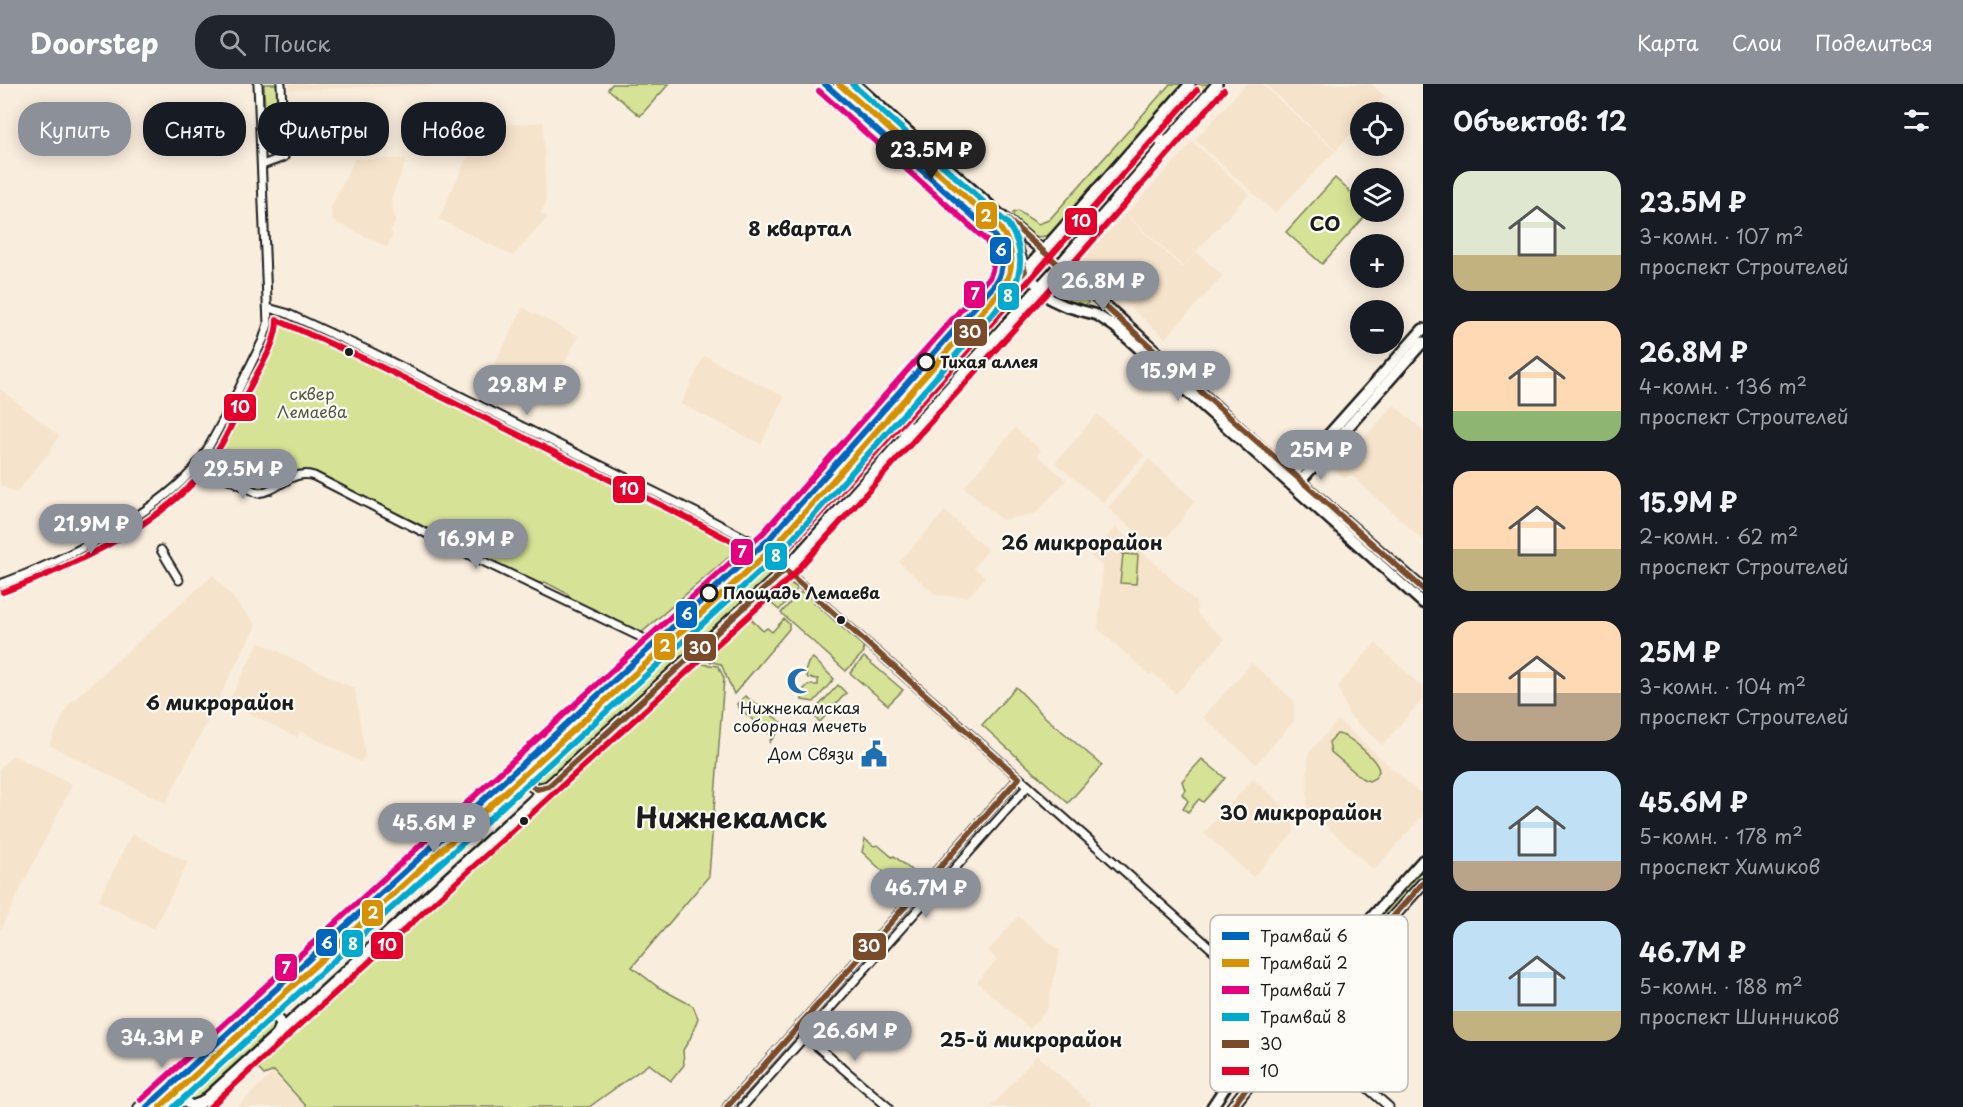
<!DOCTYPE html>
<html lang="ru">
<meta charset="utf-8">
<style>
:root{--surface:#171b24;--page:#20242c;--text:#f1f3f6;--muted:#9ea1a6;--accent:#8c9099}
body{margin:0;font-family:"Playpen Sans",sans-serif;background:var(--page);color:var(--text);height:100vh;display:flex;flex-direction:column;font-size:22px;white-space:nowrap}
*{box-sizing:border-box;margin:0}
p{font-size:20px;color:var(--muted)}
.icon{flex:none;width:33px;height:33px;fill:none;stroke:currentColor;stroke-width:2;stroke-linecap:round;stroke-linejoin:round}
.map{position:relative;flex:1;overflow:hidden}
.side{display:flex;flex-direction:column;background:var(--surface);width:540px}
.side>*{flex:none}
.guide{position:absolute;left:18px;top:18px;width:570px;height:54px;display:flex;gap:12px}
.fabs{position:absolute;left:1350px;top:18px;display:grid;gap:12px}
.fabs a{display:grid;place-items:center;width:54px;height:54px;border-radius:50%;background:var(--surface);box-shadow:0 3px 15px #0003;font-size:30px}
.price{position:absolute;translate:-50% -51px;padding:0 14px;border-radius:21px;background:var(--accent);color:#fff;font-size:20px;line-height:39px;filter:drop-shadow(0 2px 3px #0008)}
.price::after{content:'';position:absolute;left:50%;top:36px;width:18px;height:14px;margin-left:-9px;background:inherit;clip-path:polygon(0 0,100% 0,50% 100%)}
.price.current{background:#222;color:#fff}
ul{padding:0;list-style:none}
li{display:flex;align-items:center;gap:18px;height:150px;padding:0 30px}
li span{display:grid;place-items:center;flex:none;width:168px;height:120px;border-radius:18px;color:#555}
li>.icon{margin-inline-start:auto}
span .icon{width:72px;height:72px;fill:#fffc;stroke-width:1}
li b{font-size:26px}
h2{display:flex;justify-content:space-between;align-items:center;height:72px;padding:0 30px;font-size:26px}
.chip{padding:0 21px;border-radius:24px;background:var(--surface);box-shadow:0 3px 15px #0003;font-size:21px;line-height:54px}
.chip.current{background:var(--accent);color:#fff}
header{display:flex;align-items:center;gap:36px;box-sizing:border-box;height:84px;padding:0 30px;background:var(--accent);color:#fff}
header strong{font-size:28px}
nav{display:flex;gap:33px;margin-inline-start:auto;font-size:21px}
.search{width:420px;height:54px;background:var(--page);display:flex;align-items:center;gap:15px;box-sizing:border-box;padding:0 21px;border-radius:24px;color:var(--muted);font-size:22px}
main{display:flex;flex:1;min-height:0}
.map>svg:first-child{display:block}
.built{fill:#f6e3cb}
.green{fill:#d6e396;stroke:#798059;stroke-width:1.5}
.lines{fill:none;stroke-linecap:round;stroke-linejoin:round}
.minor-casing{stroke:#1c1c1c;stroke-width:11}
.major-casing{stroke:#1c1c1c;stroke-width:14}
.minor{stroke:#fdfcf7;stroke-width:7}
.major{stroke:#fdfcf7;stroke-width:9}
.bus-1-casing{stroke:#fdfcf7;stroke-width:10}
.bus-2-casing{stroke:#fdfcf7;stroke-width:10}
.bus-1{stroke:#7a4b2a;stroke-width:6}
.bus-2{stroke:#e4002b;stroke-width:6}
.tram-1-casing{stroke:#fdfcf7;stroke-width:10}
.tram-2-casing{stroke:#fdfcf7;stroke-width:10}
.tram-3-casing{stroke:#fdfcf7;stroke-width:10}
.tram-4-casing{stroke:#fdfcf7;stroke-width:10}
.tram-1{stroke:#0065bd;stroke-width:6}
.tram-2{stroke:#d69104;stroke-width:6}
.tram-3{stroke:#e5007d;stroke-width:6}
.tram-4{stroke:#00a9ce;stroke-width:6}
.bus-dot{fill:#1c1c1c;stroke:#fdfcf7;stroke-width:2}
.stop-dot{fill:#fdfcf7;stroke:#1c1c1c;stroke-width:3}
.labels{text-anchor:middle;stroke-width:4.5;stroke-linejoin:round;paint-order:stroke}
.stop-label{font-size:16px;font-weight:bold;fill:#1c1c1c;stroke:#fdfcf7;text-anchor:start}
.park-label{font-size:16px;fill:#545841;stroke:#fdfcf7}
.poi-label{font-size:16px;fill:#1c1c1c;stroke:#fdfcf7}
.quarter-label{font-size:20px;font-weight:bold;fill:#1c1c1c;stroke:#fdfcf7}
.town-label{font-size:28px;font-weight:bold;fill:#1c1c1c;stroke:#fdfcf7}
.key{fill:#fdfcf7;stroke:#bab9b5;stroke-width:1.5}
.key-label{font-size:16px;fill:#1c1c1c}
.line-badge{stroke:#fdfcf7;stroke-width:2}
.badge-label{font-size:16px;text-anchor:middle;font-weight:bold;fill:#fff}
</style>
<header>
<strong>Doorstep</strong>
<div class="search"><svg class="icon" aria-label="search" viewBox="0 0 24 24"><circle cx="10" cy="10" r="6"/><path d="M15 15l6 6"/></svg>Поиск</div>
<nav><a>Карта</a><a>Слои</a><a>Поделиться</a></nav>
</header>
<main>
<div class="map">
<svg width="1423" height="1023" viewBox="0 0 1423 1023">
<rect width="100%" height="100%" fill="#f9eddd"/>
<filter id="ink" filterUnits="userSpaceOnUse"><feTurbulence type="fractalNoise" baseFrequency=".0167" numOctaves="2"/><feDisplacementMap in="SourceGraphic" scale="12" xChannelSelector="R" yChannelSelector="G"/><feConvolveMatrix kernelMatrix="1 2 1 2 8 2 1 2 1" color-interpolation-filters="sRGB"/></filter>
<g filter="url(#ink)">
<g class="built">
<path d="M 289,0 L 463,0 L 289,6 Z"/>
<path d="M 1246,0 L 1262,0 L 1335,67 L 1275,129 L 1195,56 Z"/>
<path d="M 1265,0 L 1371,0 L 1385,12 L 1370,28 L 1360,28 L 1360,39 L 1336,66 Z"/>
<path d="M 484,36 L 487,43 L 543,38 L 546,120 L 540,129 L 548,133 L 513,172 L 439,135 Z"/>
<path d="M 1193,58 L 1249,110 L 1183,182 L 1126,130 Z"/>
<path d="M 355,75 L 407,75 L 391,115 L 395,138 L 390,148 L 393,150 L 387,163 L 332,136 L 331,124 Z"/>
<path d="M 1125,130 L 1182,184 L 1197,168 L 1223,192 L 1165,254 L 1080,178 Z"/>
<path d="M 523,224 L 578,252 L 543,321 L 488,293 Z"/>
<path d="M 704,272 L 785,313 L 761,360 L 681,320 Z"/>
<path d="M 0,305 L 59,352 L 51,366 L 16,409 L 0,401 Z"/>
<path d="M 1394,321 L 1423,346 L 1423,456 L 1350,390 L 1345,395 L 1335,386 Z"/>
<path d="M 1097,330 L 1144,371 L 1103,418 L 1055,379 Z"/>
<path d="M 1015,344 L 1041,366 L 1037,371 L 1066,396 L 1035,430 L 1002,436 L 964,403 Z"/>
<path d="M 1149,375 L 1195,417 L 1185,430 L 1186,431 L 1156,465 L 1108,424 Z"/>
<path d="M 945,427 L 988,466 L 974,484 L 985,493 L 968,513 L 936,511 L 899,478 Z"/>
<path d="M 1116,443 L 1196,518 L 1198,531 L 1225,555 L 1176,610 L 1153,589 L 1150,591 L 1098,545 L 1103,483 L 1090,471 Z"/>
<path d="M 213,491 L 256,541 L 166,719 L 49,661 L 69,620 Z"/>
<path d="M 259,558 L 355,605 L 365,671 L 361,678 L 300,647 L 297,653 L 228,619 Z"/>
<path d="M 1375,559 L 1423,604 L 1423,615 L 1382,661 L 1349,631 L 1338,602 Z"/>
<path d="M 1252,579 L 1294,617 L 1294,637 L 1256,680 L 1203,633 Z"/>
<path d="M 1338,636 L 1423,712 L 1423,731 L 1374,786 L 1307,724 L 1308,670 Z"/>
<path d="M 13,671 L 72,701 L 0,846 L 0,684 Z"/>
<path d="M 1253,695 L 1292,730 L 1294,748 L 1253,793 L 1204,749 Z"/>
<path d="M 132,750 L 188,778 L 154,845 L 98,817 Z"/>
<path d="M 1018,832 L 1060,867 L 1047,925 L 1030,945 L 978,899 L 978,897 L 997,876 L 988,867 Z"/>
<path d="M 1037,971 L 1091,1020 L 1088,1023 L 991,1023 Z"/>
<path d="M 273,989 L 305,1023 L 237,1023 Z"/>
</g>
<g class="green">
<path d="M 264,0 L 278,0 L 279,21 L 275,26 L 276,46 L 280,47 L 282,67 L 278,71 L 269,71 L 266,68 Z"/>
<path d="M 612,0 L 669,0 L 640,32 L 608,5 Z"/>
<path d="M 1170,0 L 1184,0 L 1050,150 C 1035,159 1025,145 1014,136 L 1013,129 L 1018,127 L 1038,140 L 1049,136 Z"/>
<path d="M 1195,0 L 1211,0 L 1177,40 L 1164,52 L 1156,45 Z"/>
<path d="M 1151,53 L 1157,57 L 1156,63 C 1121,99 1091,138 1058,175 L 1049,166 L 1147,55 Z"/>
<path d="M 1335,94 L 1360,117 L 1360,128 L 1369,128 L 1322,180 L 1286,148 Z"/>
<path d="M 1060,186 L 1087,211 L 1088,218 L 1086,221 C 1070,224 1055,214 1043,204 Z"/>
<path d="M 1024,194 L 1032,202 L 975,270 L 957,269 Z"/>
<path d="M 287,235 L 361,266 L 745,459 L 641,549 L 569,515 L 568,510 L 545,498 L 538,499 L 310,386 C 305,387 299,387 294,388 C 282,393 270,408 257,405 L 210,381 L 277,240 Z"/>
<path d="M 954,273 L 971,274 L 927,324 L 910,339 L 902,331 Z"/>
<path d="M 895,338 L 902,338 L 903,347 L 790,477 L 544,702 L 536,702 L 535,694 L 572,660 L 587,643 L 660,577 Z"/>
<path d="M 1123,470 L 1138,471 L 1136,500 L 1120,499 Z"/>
<path d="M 785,496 L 798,504 L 779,526 L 764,513 Z"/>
<path d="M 803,508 L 863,562 L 864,568 L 846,587 L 781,529 L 798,510 Z"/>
<path d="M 748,532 L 763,547 L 767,544 L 772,548 L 784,535 L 789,540 L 789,545 L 734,610 L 721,580 L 703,576 Z"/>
<path d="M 864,573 L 903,606 L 888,621 L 850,589 Z"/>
<path d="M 813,574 L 834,595 L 814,618 L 802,616 L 802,607 L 808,601 L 818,601 L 818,595 L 808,594 L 805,588 L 808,579 Z"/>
<path d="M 701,580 L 718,582 L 724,594 L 709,792 L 632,883 L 658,903 L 693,922 L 698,934 L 690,955 L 683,966 L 684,981 L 671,997 L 649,980 L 589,1023 L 307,1023 L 274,987 L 264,991 L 253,979 L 485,772 L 501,753 L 508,755 L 532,734 L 533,729 L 547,714 L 644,627 Z"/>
<path d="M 838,601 L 846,609 L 820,638 L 811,630 Z"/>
<path d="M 1016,603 L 1045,633 L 1102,681 L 1068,719 L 982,641 Z"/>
<path d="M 745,612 L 784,640 L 769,659 L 772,652 L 738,623 L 737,620 Z"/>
<path d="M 1337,650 C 1348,650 1378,676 1379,687 L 1375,694 L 1369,697 L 1363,695 L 1331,668 L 1329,658 Z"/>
<path d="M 1202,675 L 1225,694 L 1203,718 L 1199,715 L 1188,728 L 1183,725 L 1188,717 L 1182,710 L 1185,706 L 1182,697 Z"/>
<path d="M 865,755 L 874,762 L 878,761 L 892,773 L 894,772 L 923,796 L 913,809 L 909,810 L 905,808 L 862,768 Z"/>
<path d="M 1423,782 L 1423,794 L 1338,890 L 1332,884 Z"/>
<path d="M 274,935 L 277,940 L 276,943 L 197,1018 L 191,1019 L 187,1013 L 189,1009 L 267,936 Z"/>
</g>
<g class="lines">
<g class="minor-casing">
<g id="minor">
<path d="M 262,81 L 284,73 L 281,0"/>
<path d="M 268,224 L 286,229 L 369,267 L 703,432 L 773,469"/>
<path d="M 197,380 L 258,409 C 278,408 292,384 314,392 L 443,458 L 649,557 L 663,569"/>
<path d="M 161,466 L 179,496"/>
<path d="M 785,486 L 1285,930"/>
<path d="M 0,500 C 58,480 172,423 204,371 C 226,334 244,294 263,256 L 268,240 L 258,0"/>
<path d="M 1297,942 L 1389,1023"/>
<path d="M 805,952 L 888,1023"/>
<path d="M 138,1023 L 649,557"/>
<path d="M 727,1023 L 1019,694"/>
<path d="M 742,1023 L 1028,702"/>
</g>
</g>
<g class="major-casing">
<g id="major">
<path d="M 840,0 L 855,10 L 1007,146 L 1014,154 L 1025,187 L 1043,208 L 1052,216 L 1065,222 L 1097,231 L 1115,243 L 1423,519"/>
<path d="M 855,0 L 997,128 L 1091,208 L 1258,361 L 1423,505"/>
<path d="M 1146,50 L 1152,48 L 1159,51 L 1162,58 L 1161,64"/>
<path d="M 892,337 L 899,335 L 906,337 L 907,343 L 904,352"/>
<path d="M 1290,394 L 1423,245"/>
<path d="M 1297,401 L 1423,258"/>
<path d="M 535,688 L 532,694 L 532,702 L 537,705 L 546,703"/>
<path d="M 264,933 L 271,931 L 278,934 L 281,941 L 278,948"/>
<path d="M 186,1005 L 183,1013 L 185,1018 L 192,1022 L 200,1019"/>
<path d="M 166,1023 L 773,469 L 936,288 L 1190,0"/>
<path d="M 197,1023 L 785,486 L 1054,187 L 1217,0"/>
<path d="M 1212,1023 L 1230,996 L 1270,947 L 1423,776"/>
<path d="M 1232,1023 L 1280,961 L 1423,799"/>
</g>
</g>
<use href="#minor" class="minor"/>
<use href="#major" class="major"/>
<g class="bus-1-casing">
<g id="bus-1">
<path d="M 1007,135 L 1423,505"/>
<path d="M 727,1023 L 1019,694 L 785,486 L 549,702 L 537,705 L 532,702 L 532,694 L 536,685 L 780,461 L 1025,187 L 1014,154 L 1007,146 L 855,10 L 840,0"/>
<path d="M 1232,1023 L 1280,961 L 1423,799"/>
</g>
</g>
<g class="bus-2-casing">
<g id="bus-2">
<path d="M 3,508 C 68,484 146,448 195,397 C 220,371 234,335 250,303 C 260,283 277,259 277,236 L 365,275 L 699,440 L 769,477 L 777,477 L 943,294 L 1197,6"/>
<path d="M 210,1023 L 791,493 L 1061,193 L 1224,6"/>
</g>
</g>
<use href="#bus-1" class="bus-1"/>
<use href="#bus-2" class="bus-2"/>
<g class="tram-1-casing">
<path id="tram-1" d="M 147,1023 L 769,455 L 996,199 C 1005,182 1004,166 993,150 L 825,0"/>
</g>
<g class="tram-2-casing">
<path id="tram-2" d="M 160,1023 L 775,462 L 1003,204 C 1015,183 1014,163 1000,144 L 839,0"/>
</g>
<g class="tram-3-casing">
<path id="tram-3" d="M 141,1016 L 763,449 L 989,194 C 996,180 995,168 986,156 L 819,7"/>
</g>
<g class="tram-4-casing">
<path id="tram-4" d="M 174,1023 L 781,468 L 1011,209 C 1024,186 1023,162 1008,140 L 852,0"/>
</g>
<use href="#tram-1" class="tram-1"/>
<use href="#tram-2" class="tram-2"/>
<use href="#tram-3" class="tram-3"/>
<use href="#tram-4" class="tram-4"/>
</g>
</g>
<defs>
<g id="mosque-bare" transform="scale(2.07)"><path d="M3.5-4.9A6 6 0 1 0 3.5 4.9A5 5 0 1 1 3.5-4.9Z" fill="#1f6fb2" stroke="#fdfcf7" stroke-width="2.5" paint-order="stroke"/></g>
<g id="civic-bare" transform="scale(2.07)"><path d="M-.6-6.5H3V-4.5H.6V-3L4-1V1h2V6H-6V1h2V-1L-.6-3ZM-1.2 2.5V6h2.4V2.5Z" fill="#1f6fb2" stroke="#fdfcf7" stroke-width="2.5" paint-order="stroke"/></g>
</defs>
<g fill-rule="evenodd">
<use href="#mosque-bare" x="800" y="597"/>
<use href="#civic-bare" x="874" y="670"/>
</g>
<g class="bus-dot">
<circle cx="349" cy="268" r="5"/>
<circle cx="841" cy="536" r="5"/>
<circle cx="524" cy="737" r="5"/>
</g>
<g class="stop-dot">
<circle cx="926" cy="278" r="8"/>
<circle cx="709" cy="509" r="8"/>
</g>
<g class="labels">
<g class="stop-label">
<text x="940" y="284">Тихая аллея</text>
<text x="723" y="515">Площадь Лемаева</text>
</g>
<g class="park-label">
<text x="312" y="316">сквер<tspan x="312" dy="18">Лемаева</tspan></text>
</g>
<g class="poi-label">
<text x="800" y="630">Нижнекамская<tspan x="800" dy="18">соборная мечеть</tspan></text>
<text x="854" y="676" text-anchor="end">Дом Связи</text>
</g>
<g class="quarter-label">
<text x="1325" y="147">СО</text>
<text x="800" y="152">8 квартал</text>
<text x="1082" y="466">26 микрорайон</text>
<text x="220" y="626">6 микрорайон</text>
<text x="1301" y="736">30 микрорайон</text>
<text x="1031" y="963">25-й микрорайон</text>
</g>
<g class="town-label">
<text x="731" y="744">Нижнекамск</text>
</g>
</g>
<rect x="1210" y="831" width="198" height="177" rx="9" class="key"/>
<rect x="1222" y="848" width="27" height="8" fill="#0065bd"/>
<rect x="1222" y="875" width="27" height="8" fill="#d69104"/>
<rect x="1222" y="902" width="27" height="8" fill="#e5007d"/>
<rect x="1222" y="929" width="27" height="8" fill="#00a9ce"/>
<rect x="1222" y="956" width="27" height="8" fill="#7a4b2a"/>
<rect x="1222" y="983" width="27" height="8" fill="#e4002b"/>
<g class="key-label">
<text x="1260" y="858">Трамвай 6</text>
<text x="1260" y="885">Трамвай 2</text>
<text x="1260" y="912">Трамвай 7</text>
<text x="1260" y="939">Трамвай 8</text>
<text x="1260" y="966">30</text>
<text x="1260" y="993">10</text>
</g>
<g class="line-badge">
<rect x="975" y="117" width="23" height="29" rx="6" fill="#d69104"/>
<rect x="1064" y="123" width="34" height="29" rx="6" fill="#e4002b"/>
<rect x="989" y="152" width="23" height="29" rx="6" fill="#0065bd"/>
<rect x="963" y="196" width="23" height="29" rx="6" fill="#e5007d"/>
<rect x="997" y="198" width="23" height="29" rx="6" fill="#00a9ce"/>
<rect x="953" y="234" width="35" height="29" rx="6" fill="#7a4b2a"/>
<rect x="223" y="309" width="34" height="29" rx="6" fill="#e4002b"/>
<rect x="612" y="391" width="34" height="29" rx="6" fill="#e4002b"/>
<rect x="730" y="454" width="24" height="28" rx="6" fill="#e5007d"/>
<rect x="764" y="458" width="24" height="29" rx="6" fill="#00a9ce"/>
<rect x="675" y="516" width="23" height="29" rx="6" fill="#0065bd"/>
<rect x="653" y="548" width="23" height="29" rx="6" fill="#d69104"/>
<rect x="683" y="549" width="34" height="29" rx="6" fill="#7a4b2a"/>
<rect x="361" y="815" width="23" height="28" rx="6" fill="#d69104"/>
<rect x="315" y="844" width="23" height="29" rx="6" fill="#0065bd"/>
<rect x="341" y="845" width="23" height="29" rx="6" fill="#00a9ce"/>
<rect x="370" y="847" width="34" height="29" rx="6" fill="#e4002b"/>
<rect x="852" y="848" width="35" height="29" rx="6" fill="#7a4b2a"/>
<rect x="274" y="869" width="24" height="29" rx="6" fill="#e5007d"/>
</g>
<g class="badge-label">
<text x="986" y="138">2</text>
<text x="1081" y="143">10</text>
<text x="1001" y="172">6</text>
<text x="975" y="216">7</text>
<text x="1008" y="218">8</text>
<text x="970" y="254">30</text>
<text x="240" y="329">10</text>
<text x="629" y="411">10</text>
<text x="742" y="474">7</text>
<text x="776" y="478">8</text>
<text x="687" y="536">6</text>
<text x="665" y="568">2</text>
<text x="700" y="570">30</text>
<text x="373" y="835">2</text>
<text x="327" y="865">6</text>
<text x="353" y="866">8</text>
<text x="387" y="867">10</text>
<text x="869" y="868">30</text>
<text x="286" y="890">7</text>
</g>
</svg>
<div class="fabs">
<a><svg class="icon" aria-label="locate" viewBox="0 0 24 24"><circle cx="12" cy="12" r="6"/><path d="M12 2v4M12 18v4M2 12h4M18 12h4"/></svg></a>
<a><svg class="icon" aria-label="layers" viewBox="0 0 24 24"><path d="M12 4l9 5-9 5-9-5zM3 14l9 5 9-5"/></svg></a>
<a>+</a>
<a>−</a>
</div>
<b class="price current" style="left:931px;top:97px">23.5M ₽</b>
<b class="price" style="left:1103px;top:228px">26.8M ₽</b>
<b class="price" style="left:1178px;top:318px">15.9M ₽</b>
<b class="price" style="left:527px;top:332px">29.8M ₽</b>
<b class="price" style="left:1321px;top:397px">25M ₽</b>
<b class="price" style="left:243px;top:416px">29.5M ₽</b>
<b class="price" style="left:91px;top:471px">21.9M ₽</b>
<b class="price" style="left:476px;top:486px">16.9M ₽</b>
<b class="price" style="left:434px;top:770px">45.6M ₽</b>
<b class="price" style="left:926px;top:835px">46.7M ₽</b>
<b class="price" style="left:855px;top:978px">26.6M ₽</b>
<b class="price" style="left:162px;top:985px">34.3M ₽</b>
<div class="guide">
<a class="chip current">Купить</a>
<a class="chip">Снять</a>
<a class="chip">Фильтры</a>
<a class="chip">Новое</a>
</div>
</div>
<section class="side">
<h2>Объектов: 12<svg class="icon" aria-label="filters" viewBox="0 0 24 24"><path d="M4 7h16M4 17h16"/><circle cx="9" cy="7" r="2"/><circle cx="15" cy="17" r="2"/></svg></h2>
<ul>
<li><span style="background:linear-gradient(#dfe7d0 70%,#c2b280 0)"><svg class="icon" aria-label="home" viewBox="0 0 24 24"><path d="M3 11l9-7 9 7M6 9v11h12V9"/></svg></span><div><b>23.5M ₽</b><p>3-комн. · 107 m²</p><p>проспект Строителей</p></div></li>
<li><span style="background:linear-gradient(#ffd9b3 75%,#8fb573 0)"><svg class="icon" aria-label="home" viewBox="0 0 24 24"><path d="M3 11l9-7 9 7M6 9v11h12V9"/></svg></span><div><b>26.8M ₽</b><p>4-комн. · 136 m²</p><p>проспект Строителей</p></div></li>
<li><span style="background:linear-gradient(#ffd9b3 65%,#c2b280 0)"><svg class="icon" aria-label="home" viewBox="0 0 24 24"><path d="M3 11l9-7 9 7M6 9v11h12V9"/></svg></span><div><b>15.9M ₽</b><p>2-комн. · 62 m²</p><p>проспект Строителей</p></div></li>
<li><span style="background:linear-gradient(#ffd9b3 60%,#b9a48a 0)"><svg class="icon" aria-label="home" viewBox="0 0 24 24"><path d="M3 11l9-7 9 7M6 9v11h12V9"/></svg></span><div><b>25M ₽</b><p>3-комн. · 104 m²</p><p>проспект Строителей</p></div></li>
<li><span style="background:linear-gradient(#bfe0f5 75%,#b9a48a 0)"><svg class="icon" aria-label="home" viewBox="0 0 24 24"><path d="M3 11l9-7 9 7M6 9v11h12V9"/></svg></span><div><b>45.6M ₽</b><p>5-комн. · 178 m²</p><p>проспект Химиков</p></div></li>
<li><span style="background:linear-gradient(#bfe0f5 75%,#c2b280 0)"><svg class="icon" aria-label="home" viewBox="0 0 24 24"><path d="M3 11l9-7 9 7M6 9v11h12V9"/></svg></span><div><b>46.7M ₽</b><p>5-комн. · 188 m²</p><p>проспект Шинников</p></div></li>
</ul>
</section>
</main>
